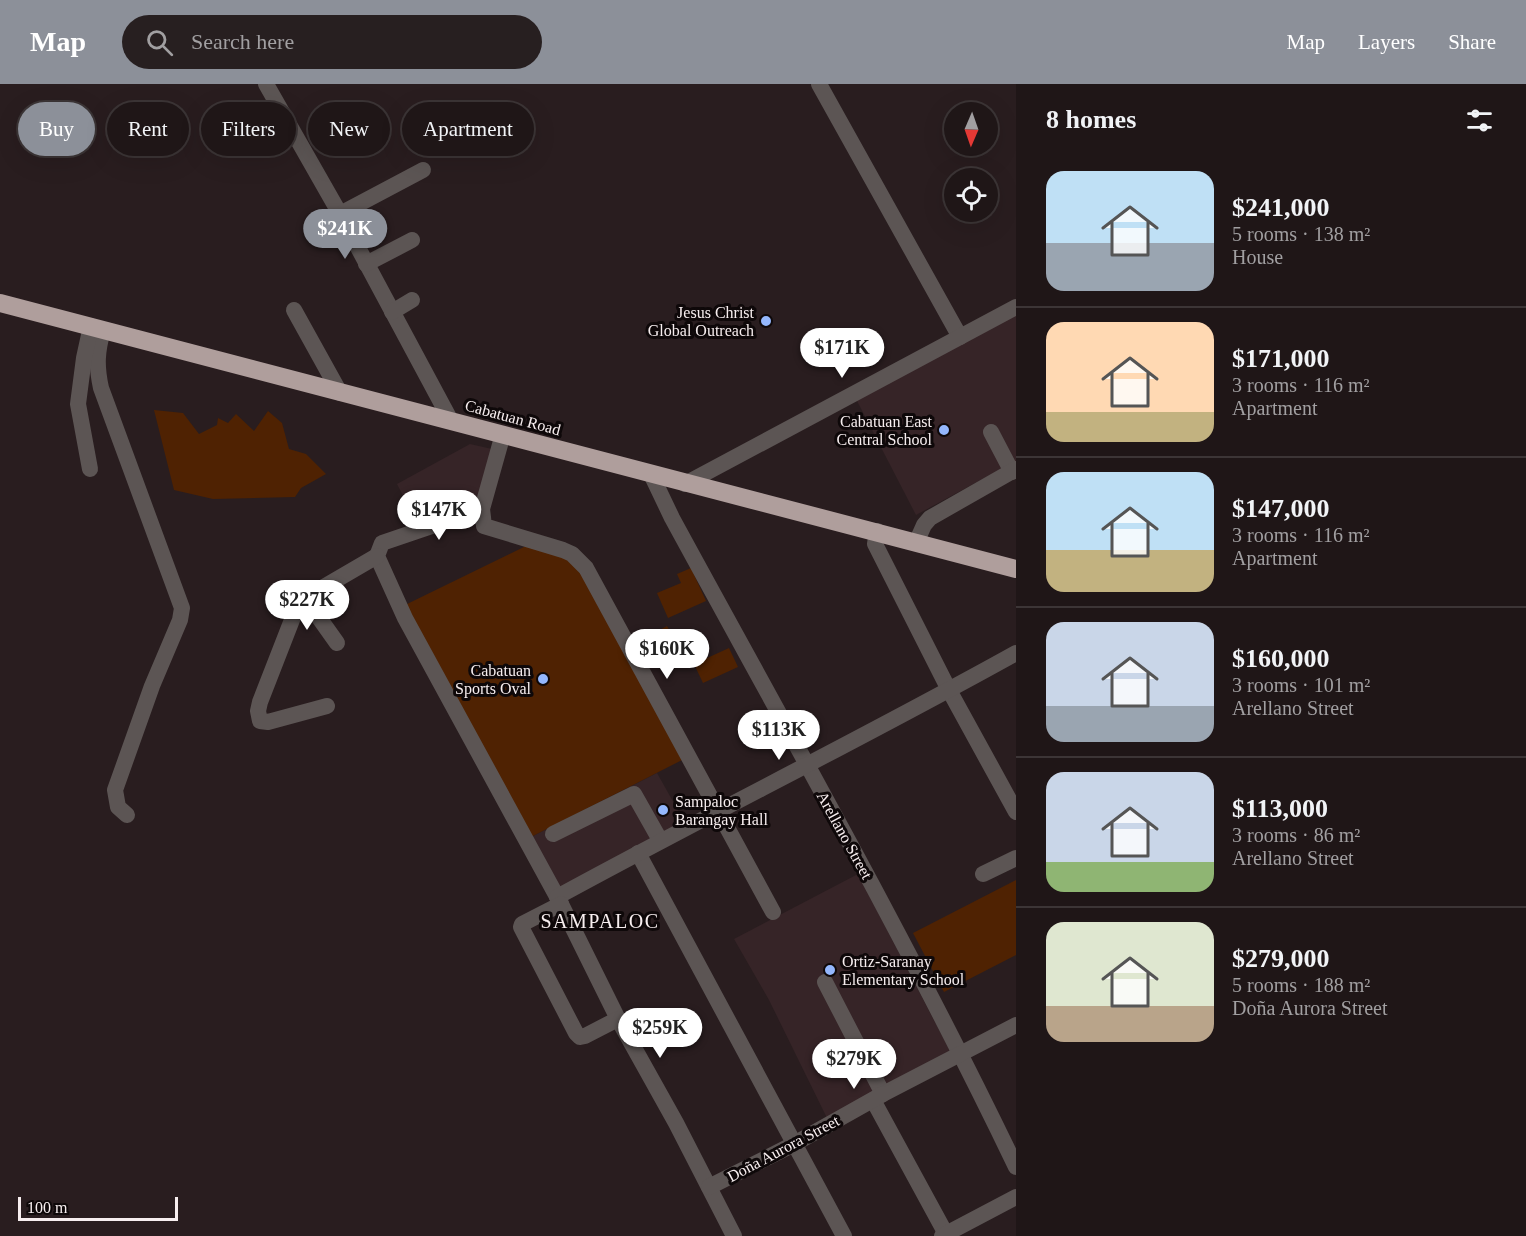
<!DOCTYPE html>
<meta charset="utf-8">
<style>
:root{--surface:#1f1617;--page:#271f20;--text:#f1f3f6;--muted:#a19fa1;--line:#3c3536;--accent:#8c9099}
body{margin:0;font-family:"Times New Roman",serif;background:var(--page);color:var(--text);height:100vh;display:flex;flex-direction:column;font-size:22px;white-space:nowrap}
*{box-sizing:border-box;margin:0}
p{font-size:20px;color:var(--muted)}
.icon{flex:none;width:33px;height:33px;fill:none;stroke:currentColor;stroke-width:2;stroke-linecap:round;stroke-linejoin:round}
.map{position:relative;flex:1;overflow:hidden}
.drawer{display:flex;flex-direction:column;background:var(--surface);width:510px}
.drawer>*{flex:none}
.top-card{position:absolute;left:18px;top:18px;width:570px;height:54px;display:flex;gap:12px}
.needle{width:39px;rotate:182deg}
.fabs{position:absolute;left:944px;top:18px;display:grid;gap:12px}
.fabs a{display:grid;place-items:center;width:54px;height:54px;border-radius:50%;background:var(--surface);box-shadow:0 6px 24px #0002,0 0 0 2px var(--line);font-size:30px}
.scale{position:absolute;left:18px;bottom:15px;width:160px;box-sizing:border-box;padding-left:6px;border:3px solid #f7eeef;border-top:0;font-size:16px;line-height:21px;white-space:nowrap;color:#f7eeef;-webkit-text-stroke:4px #0e0809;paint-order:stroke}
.price{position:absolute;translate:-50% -51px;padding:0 14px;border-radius:21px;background:#fff;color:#222;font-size:20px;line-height:39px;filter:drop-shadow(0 2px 3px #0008)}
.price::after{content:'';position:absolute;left:50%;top:36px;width:18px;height:14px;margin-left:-9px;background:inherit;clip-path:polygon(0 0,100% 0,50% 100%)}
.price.active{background:var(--accent);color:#fff}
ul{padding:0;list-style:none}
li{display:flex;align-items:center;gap:18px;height:150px;padding:0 30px}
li+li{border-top:2px solid var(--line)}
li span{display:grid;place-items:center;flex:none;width:168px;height:120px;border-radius:18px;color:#555}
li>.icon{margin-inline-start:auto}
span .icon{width:72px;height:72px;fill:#fffc;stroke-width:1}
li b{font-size:26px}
h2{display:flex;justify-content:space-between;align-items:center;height:72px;padding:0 30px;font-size:26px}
.chip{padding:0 21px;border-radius:27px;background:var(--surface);box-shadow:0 6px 24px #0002,0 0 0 2px var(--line);font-size:21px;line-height:54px}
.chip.active{background:var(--accent);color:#fff}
header{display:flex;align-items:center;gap:36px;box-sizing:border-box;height:84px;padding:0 30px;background:var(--accent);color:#fff}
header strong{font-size:28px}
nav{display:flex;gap:33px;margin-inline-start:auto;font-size:21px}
.search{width:420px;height:54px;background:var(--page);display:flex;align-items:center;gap:15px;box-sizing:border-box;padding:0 21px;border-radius:33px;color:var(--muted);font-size:22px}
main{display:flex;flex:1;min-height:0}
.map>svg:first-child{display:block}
.built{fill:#362427}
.green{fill:#4f2202}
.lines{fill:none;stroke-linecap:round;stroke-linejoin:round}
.minor{stroke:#5c5554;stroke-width:16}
.highway{stroke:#af9e9c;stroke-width:18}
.poi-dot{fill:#94b7fd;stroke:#0e0809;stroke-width:2}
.labels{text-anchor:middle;stroke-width:6;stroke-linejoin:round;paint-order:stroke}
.poi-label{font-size:16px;fill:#f7eeef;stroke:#0e0809;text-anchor:end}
.street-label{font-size:16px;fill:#f7eeef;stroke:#0e0809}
.quarter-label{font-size:20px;letter-spacing:1.5px;fill:#f7eeef;stroke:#0e0809}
</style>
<header>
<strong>Map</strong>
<div class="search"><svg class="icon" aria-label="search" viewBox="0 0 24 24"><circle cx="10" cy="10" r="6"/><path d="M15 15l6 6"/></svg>Search here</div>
<nav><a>Map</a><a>Layers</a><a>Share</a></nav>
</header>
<main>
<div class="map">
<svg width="1016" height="1152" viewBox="0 0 1016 1152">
<rect width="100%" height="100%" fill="#291d1f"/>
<g class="built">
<path d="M 1016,231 L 1016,377 L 916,431 L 856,315 Z"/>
<path d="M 470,360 L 492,365 L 479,418 L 417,439 L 397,400 Z"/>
<path d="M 657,689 L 684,737 L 557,809 L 529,754 Z"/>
<path d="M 858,790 L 950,967 L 827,1034 L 769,916 L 734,855 Z"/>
</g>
<g class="green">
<path d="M 154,326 L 183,329 L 199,350 L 217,341 L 218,334 L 228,339 L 236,330 L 254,347 L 268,327 L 282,339 L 289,365 L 306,370 L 326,390 L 301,404 L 295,413 L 213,415 L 174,406 Z"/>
<path d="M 526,462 L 567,475 L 581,486 L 686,674 L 529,754 L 405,521 Z"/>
<path d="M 691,484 L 706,517 L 668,534 L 657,509 L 681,499 L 677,490 Z"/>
<path d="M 667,542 L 681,567 L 648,585 L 634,560 Z"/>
<path d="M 729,564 L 738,583 L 703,599 L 694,580 Z"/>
<path d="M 1016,796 L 1016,871 L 944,908 L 913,849 Z"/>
</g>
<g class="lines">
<g class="minor">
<path d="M 266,0 L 340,130 L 451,337"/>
<path d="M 819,0 L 960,253"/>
<path d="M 340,130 L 423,86"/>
<path d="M 366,180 L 412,156"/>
<path d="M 294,226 L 340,309"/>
<path d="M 392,228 L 412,216"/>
<path d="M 103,246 C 97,268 96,281 101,304 L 182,524 L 180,536 L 152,602 L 115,706 L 118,723 L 127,731"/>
<path d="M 991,348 L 1012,388"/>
<path d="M 503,350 L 482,425 L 484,442 L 563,466 L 572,470 L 586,484 L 773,828"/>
<path d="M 90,385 L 78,320 L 84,274 L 91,242"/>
<path d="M 651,390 L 672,434 C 789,649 910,862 1016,1083"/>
<path d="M 685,400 L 1016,223"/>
<path d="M 482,425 L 382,459 L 377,472 L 405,534 L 561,820 L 618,935 L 676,1039 L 734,1152"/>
<path d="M 877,447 L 875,460 L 949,606 L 1016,728"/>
<path d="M 916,459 L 924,441 L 930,434 L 1016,385"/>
<path d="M 305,514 L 337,559"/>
<path d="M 327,622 L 268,638 L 260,637 L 258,627 L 260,618 L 297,523 L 305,514 L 377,472"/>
<path d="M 553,750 L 634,710 L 660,756"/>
<path d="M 638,769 L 844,1152"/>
<path d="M 983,790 L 1016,774"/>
<path d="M 557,813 C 709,730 865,653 1016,569"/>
<path d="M 561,820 L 522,840 L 521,843 L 576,949 L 580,953 L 585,952 L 618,935"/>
<path d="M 825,898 L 883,1010"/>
<path d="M 873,1016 L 946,1150"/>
<path d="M 709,1103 L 794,1060 L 883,1010 L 1016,941"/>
<path d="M 942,1152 L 1016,1113"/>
</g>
<path class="highway" d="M 0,219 L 1016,485"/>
</g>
<g class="poi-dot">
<circle cx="766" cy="237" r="6"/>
<circle cx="944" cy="346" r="6"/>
<circle cx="543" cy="595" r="6"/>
<circle cx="663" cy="726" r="6"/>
<circle cx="830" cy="886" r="6"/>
</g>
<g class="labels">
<g class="poi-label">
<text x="754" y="234">Jesus Christ<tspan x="754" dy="18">Global Outreach</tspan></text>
<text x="932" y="343">Cabatuan East<tspan x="932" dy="18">Central School</tspan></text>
<text x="531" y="592">Cabatuan<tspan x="531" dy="18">Sports Oval</tspan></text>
<text x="675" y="723" text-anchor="start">Sampaloc<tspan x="675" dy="18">Barangay Hall</tspan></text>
<text x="842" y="883" text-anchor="start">Ortiz-Saranay<tspan x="842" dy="18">Elementary School</tspan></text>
</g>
<g class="street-label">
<text transform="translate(513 333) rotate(15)" y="6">Cabatuan Road</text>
<text transform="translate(845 751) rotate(61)" y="6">Arellano Street</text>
<text transform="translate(783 1064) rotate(-28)" y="6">Doña Aurora Street</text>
</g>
<g class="quarter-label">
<text x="600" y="844">SAMPALOC</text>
</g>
</g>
</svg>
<div class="fabs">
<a><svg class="needle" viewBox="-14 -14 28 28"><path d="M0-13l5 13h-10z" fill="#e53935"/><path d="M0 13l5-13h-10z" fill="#a19fa1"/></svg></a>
<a><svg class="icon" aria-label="locate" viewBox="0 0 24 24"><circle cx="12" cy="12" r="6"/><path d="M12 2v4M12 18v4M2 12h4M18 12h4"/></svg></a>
</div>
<div class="scale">100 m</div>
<b class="price active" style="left:345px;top:176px">$241K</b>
<b class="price" style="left:842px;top:295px">$171K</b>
<b class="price" style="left:439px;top:457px">$147K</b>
<b class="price" style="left:307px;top:547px">$227K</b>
<b class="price" style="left:667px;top:596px">$160K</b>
<b class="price" style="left:779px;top:677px">$113K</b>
<b class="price" style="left:660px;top:975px">$259K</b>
<b class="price" style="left:854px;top:1006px">$279K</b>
<div class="top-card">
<a class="chip active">Buy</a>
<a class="chip">Rent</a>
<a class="chip">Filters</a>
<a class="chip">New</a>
<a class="chip">Apartment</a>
</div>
</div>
<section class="drawer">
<h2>8 homes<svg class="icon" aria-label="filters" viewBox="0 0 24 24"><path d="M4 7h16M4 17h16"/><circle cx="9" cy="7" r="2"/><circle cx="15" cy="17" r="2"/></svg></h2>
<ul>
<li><span style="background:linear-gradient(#bfe0f5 60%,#9aa5b1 0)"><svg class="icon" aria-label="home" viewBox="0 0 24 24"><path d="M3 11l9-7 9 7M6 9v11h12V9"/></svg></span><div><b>$241,000</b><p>5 rooms · 138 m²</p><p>House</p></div></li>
<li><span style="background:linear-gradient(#ffd9b3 75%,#c2b280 0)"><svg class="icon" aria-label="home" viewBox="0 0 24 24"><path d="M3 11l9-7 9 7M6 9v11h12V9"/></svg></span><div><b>$171,000</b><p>3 rooms · 116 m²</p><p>Apartment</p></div></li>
<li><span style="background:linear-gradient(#bfe0f5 65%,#c2b280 0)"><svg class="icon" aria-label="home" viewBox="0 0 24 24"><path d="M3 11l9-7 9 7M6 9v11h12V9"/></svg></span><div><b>$147,000</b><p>3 rooms · 116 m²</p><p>Apartment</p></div></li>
<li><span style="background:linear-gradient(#c9d6e8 70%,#9aa5b1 0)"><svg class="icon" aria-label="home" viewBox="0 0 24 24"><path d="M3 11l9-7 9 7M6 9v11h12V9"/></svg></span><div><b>$160,000</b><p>3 rooms · 101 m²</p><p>Arellano Street</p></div></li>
<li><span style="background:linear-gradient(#c9d6e8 75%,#8fb573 0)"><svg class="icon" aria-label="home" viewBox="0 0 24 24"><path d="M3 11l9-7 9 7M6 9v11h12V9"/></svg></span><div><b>$113,000</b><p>3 rooms · 86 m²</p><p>Arellano Street</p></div></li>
<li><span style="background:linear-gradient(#dfe7d0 70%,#b9a48a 0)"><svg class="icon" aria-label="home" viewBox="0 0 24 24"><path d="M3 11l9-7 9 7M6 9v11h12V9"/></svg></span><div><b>$279,000</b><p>5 rooms · 188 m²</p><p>Doña Aurora Street</p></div></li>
</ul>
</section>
</main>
